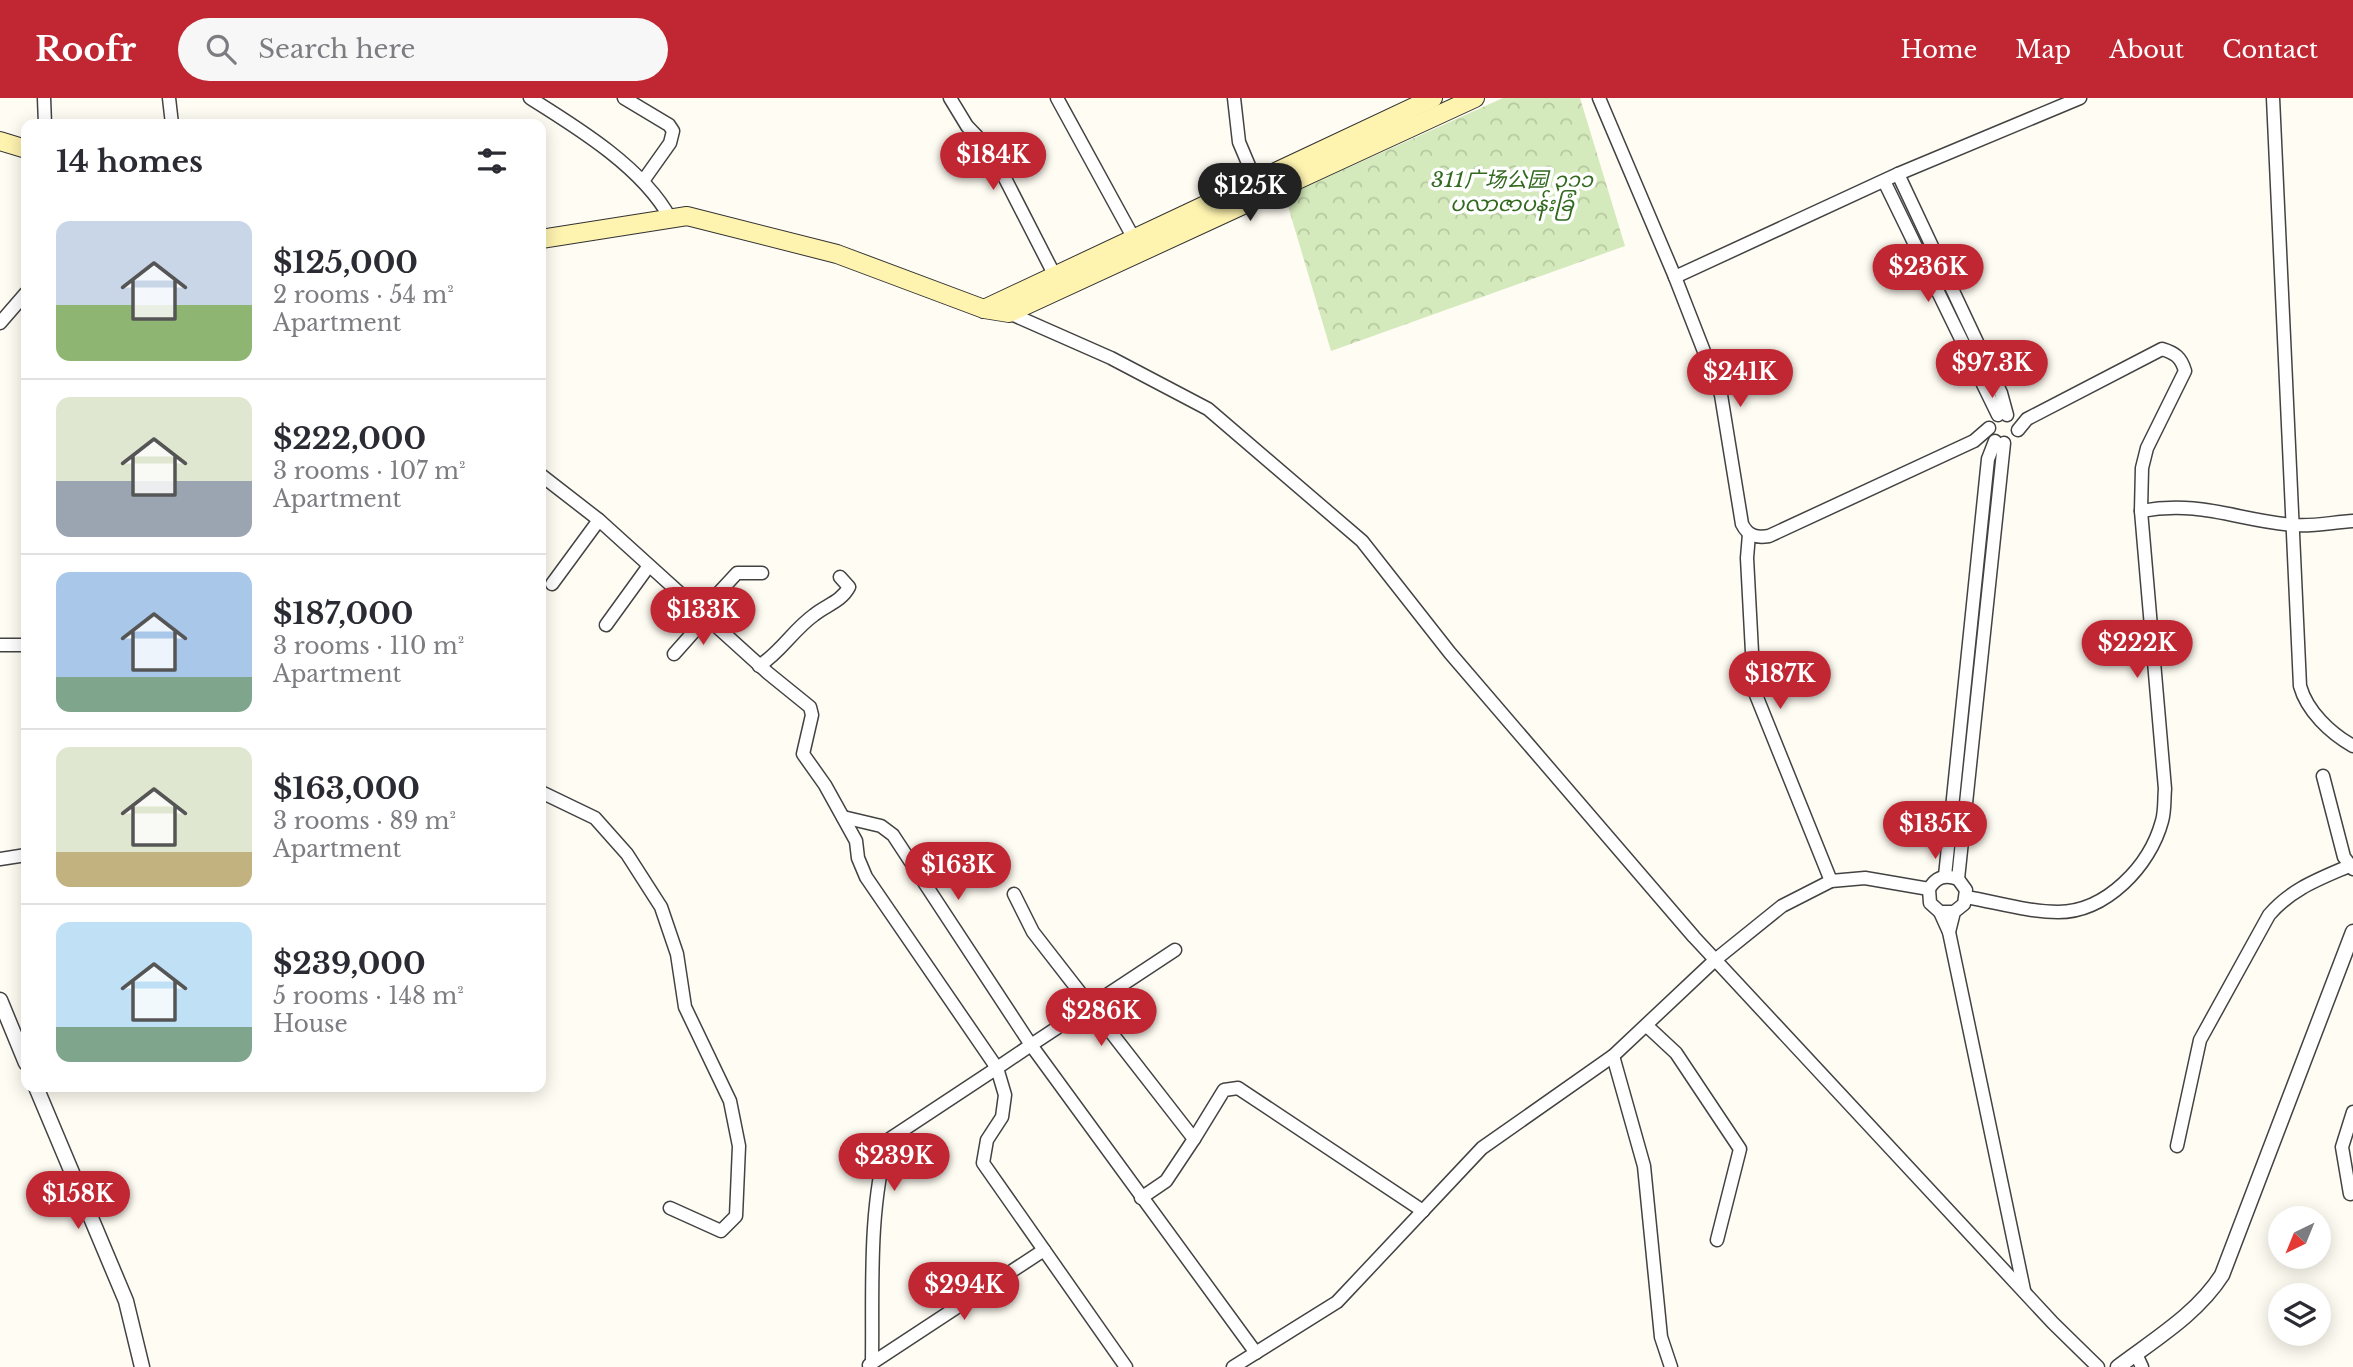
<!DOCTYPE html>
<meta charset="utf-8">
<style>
:root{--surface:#fff;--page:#f7f7f7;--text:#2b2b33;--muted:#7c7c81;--line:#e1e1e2;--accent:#c12733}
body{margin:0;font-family:"Libre Baskerville","Noto Sans SC","Noto Sans Myanmar",serif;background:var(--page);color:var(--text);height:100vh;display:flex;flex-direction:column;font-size:26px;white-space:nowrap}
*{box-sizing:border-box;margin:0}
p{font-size:23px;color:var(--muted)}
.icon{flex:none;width:38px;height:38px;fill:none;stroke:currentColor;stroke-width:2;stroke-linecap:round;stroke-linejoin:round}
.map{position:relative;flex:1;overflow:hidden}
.panel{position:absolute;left:21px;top:21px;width:525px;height:973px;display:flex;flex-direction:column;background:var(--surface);border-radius:14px;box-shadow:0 4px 18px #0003}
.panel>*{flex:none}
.needle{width:46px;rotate:223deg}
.fabs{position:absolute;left:2268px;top:1108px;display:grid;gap:14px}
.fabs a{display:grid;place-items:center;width:63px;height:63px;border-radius:50%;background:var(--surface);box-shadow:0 4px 18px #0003;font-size:35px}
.price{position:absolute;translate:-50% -60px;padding:0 16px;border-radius:24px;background:var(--accent);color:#fff;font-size:23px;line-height:46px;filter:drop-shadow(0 2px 4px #0008)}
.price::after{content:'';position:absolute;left:50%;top:42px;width:21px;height:16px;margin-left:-10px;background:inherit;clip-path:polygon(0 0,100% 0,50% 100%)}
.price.current{background:#222;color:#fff}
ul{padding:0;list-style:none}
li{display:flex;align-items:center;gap:21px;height:175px;padding:0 35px}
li+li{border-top:2px solid var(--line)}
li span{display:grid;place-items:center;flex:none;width:196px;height:140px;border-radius:14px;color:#555}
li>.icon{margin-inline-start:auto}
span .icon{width:84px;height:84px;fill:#fffc;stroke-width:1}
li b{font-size:30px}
h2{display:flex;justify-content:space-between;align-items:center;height:84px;padding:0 35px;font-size:30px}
header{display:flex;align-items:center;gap:42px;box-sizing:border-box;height:98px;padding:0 35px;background:var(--accent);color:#fff}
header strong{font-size:33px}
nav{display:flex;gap:38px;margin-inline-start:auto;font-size:24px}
.search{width:490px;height:63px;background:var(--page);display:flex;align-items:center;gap:18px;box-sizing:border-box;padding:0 24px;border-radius:38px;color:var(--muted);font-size:26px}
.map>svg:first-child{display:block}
.park{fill:url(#park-crowns)}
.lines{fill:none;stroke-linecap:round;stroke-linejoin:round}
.minor-casing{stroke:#434343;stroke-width:15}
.tertiary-casing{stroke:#434343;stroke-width:17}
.secondary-casing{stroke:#323232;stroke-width:20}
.minor{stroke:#fff;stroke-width:12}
.tertiary{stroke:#fff;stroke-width:14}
.secondary{stroke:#fef3af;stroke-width:18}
.labels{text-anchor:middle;stroke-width:7;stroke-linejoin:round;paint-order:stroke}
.park-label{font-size:21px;font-style:italic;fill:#31691f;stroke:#fff}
</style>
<header>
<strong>Roofr</strong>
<div class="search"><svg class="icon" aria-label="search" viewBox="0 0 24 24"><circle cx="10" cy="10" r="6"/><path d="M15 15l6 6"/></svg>Search here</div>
<nav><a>Home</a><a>Map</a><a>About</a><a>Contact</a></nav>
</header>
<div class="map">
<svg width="2353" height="1269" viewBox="0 0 2353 1269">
<defs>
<pattern id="park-crowns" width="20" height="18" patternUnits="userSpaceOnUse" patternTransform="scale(1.75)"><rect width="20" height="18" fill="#d5eabc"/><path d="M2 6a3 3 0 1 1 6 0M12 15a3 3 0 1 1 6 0" fill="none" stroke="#b6c8a1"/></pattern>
</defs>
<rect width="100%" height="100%" fill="#fffcf3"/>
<path class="park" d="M 1503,0 L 1580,0 L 1625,148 L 1331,253 L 1285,98 Z"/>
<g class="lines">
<g class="minor-casing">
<g id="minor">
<path d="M 44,0 L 45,26"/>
<path d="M 169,0 L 172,26"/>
<path d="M 530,0 C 578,30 643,70 670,120"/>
<path d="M 624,0 L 669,27 L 673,33 L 670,45 L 643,83"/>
<path d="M 950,0 L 967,28 L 991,53 L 1055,178"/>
<path d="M 1057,0 L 1133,139"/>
<path d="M 1234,0 L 1239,44 L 1258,89"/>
<path d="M 1599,0 L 1675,179 L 1721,297 L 1742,426 C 1748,438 1756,440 1769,438 L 1974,343 L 1989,330"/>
<path d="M 2273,0 L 2300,588 C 2307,613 2330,635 2353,648"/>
<path d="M 1898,76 L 2001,295 L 2007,317"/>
<path d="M 1884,83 L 1998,317"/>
<path d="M 1675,179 L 1898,76 L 2080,0"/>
<path d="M 1009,215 L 1111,260 L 1208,311 L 1362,443 L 1450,555 L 1694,839 L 2053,1225 L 2098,1269"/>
<path d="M 0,225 L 26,195"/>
<path d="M 2018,332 L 2027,321 L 2162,251 C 2175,255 2181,259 2185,273 L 2147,350 L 2142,370 L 2141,413"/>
<path d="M 541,377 L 599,422 L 768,575 L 810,609 L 812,617 L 803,656 L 825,687 L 856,743 L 858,760 L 866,779 L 997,970 L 1031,947 L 1256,1255"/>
<path d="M 1749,436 L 1747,460 L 1754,592 L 1831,783"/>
<path d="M 552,486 L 599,422"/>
<path d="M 700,515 L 737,475 L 762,475"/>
<path d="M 606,527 L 648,469"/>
<path d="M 0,547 L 26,547"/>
<path d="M 674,556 L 706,520"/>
<path d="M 759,568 C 781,554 793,532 814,517 C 826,507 841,504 849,489 L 840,479"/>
<path d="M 2323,678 L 2344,759 L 2353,771"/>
<path d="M 541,694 L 595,720 L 627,756 L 661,809 L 677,856 L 685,909 L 730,1003 L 739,1048 L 736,1118 L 721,1133 L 670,1110"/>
<path d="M 843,719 L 881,728 L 893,737 L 1031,947 L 1175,852"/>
<path d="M 0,761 L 26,757"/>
<path d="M 1945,778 L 1988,361 L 1995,343"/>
<path d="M 1958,781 L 2004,345"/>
<path d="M 1014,796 L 1033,834 L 1194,1041 L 1166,1083 L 1141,1100"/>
<path d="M 1966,799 C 1996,804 2028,814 2058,814 C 2106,814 2150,768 2162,723 C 2165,713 2164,701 2165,691 L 2141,413 C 2200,402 2237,422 2293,427 C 2312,429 2334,424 2353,423"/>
<path d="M 1940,814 L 1949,834 L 2024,1192"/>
<path d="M 1949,834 L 1954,814 L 1964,806 L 1966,792 L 1958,781 C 1945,776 1936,779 1929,791 L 1930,805 L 1940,814 L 1954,814"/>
<path d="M 1647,928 L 1676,955 L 1740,1051 L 1717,1142"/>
<path d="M 1613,958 L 1644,1068 L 1661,1239 L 1671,1269"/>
<path d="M 1194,1041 L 1224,992 L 1238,990 L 1423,1113"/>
<path d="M 2177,1048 L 2200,942 L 2269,817 C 2291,791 2319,781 2349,768"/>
<path d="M 2350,1096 L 2342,1049 L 2353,1014"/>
<path d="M 2136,1256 L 2142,1269"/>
<path d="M 872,1264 C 873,1191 868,1113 888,1042 L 997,970 L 1005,997 L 1002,1019 L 987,1042 L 983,1065 L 1126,1269"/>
<path d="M 869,1267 L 1044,1152"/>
<path d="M 1233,1269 L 1337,1204 L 1482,1050 L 1613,958 L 1715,862 L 1782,808 L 1831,783 L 1865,780 L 1929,791"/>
</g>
</g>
<g class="tertiary-casing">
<g id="tertiary">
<path d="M 0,902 L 26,965"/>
<path d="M 36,989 L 126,1203 L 142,1269"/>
<path d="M 2118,1269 C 2155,1241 2197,1216 2222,1177 L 2353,834"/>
</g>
</g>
<g class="secondary-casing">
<g id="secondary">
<path d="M 0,43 L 26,51"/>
<path d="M 541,141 L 687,118 L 837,156 L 984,211 L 1009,215 L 1475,0"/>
<path d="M 984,211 L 1433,0"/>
</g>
</g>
<use href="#minor" class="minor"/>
<use href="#tertiary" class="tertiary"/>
<use href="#secondary" class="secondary"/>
</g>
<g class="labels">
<g class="park-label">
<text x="1512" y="89">311广场公园 ၃၁၁<tspan x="1512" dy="24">ပလာဇာပန်းခြံ</tspan></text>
</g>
</g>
</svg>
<div class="fabs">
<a><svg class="needle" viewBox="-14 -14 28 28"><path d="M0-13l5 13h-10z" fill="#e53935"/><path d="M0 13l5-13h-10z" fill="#7c7c81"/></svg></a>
<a><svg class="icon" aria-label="layers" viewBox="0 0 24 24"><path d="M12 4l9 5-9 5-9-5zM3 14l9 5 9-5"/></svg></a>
</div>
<b class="price" style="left:993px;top:94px">$184K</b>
<b class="price current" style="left:1250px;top:125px">$125K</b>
<b class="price" style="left:1928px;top:206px">$236K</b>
<b class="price" style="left:1992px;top:302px">$97.3K</b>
<b class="price" style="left:1740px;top:311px">$241K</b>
<b class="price" style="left:703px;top:549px">$133K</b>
<b class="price" style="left:2137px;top:582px">$222K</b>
<b class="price" style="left:1780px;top:613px">$187K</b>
<b class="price" style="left:1935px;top:763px">$135K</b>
<b class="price" style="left:958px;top:804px">$163K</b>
<b class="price" style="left:1101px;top:950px">$286K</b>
<b class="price" style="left:894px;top:1095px">$239K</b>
<b class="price" style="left:78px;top:1133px">$158K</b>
<b class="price" style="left:964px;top:1224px">$294K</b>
<section class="panel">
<h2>14 homes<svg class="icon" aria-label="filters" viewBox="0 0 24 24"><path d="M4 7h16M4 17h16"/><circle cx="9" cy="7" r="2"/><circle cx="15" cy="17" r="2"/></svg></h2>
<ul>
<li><span style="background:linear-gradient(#c9d6e8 60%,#8fb573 0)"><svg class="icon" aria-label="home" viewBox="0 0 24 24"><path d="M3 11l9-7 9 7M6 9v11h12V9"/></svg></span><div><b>$125,000</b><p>2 rooms · 54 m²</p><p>Apartment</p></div></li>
<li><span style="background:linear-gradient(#dfe7d0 60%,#9aa5b1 0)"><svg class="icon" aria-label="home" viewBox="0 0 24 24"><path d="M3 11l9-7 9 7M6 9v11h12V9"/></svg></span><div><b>$222,000</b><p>3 rooms · 107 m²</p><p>Apartment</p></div></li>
<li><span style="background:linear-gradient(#a9c7e8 75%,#7fa58c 0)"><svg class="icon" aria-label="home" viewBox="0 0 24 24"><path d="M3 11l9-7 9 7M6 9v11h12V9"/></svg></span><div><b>$187,000</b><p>3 rooms · 110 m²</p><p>Apartment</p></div></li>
<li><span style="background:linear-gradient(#dfe7d0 75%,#c2b280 0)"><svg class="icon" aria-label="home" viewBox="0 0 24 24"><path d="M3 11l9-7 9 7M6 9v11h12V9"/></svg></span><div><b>$163,000</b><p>3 rooms · 89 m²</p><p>Apartment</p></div></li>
<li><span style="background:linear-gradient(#bfe0f5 75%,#7fa58c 0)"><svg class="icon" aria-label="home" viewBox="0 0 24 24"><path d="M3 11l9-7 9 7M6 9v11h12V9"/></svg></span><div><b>$239,000</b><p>5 rooms · 148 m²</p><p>House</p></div></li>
</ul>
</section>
</div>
